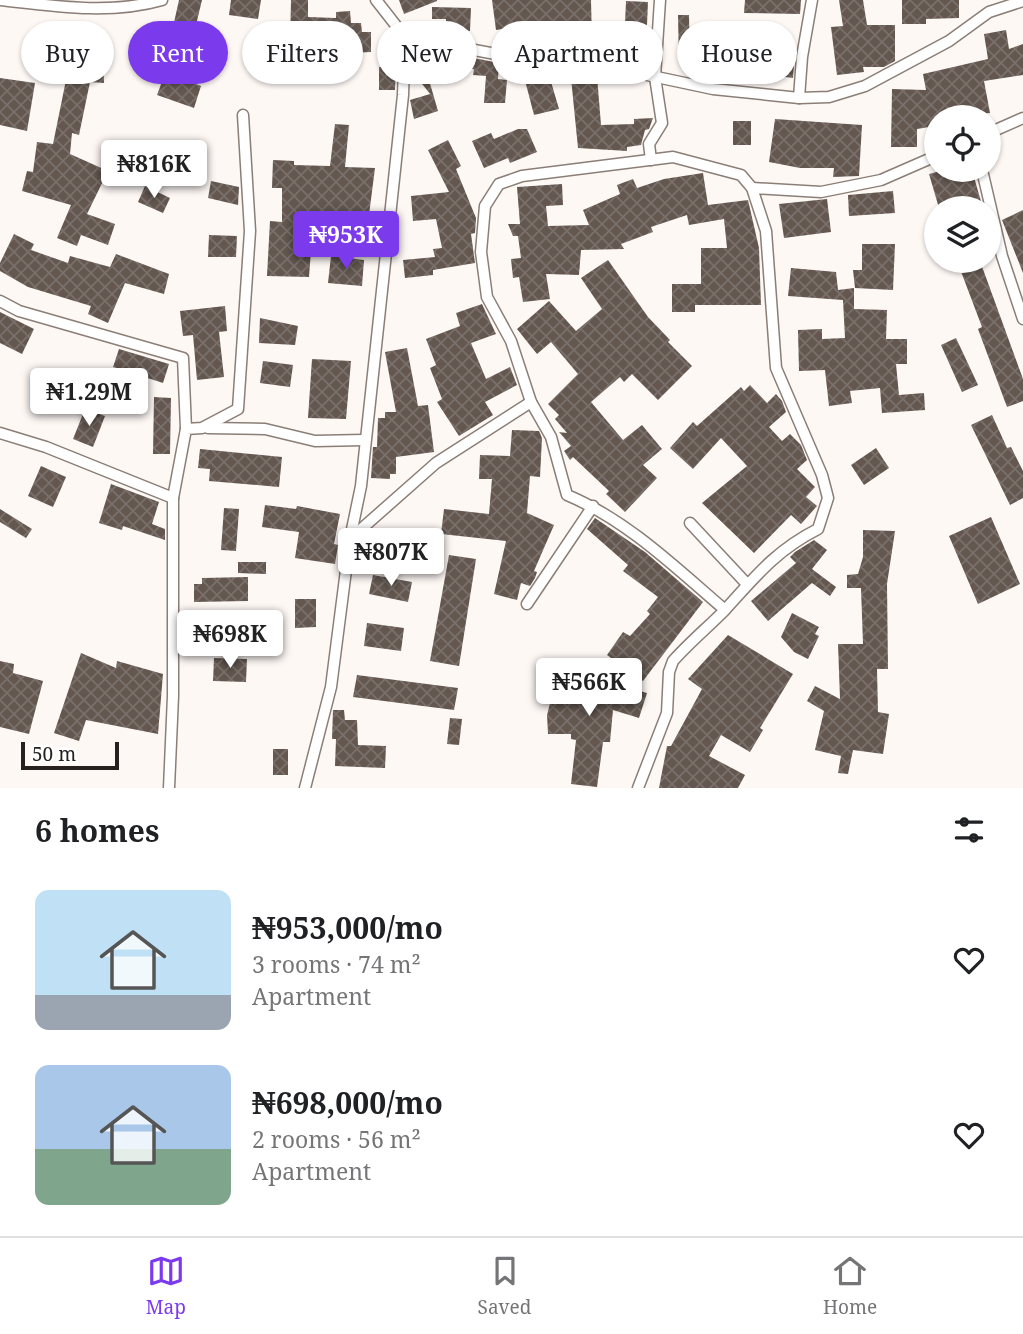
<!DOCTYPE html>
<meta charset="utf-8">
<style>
:root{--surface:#fff;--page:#f2f2f2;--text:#202124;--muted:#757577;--line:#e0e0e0;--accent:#7c3aed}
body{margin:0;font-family:"Noto Serif",serif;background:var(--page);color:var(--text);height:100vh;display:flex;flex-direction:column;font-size:26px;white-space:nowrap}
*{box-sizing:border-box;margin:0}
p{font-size:23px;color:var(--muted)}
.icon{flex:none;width:38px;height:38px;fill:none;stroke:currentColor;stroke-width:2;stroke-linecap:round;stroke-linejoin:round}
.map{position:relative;height:788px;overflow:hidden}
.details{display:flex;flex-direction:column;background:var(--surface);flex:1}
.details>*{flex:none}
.banner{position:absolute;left:21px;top:21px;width:982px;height:63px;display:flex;gap:14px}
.fabs{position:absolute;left:924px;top:105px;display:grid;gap:14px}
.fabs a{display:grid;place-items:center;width:77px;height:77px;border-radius:50%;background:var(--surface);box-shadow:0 2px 5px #0004;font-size:35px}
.scale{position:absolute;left:21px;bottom:18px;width:98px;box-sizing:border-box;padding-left:7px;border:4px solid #26211e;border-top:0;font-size:19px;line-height:24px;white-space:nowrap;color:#26211e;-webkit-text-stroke:5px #fff;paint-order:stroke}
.price{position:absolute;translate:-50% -60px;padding:0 16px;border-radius:7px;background:#fff;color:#222;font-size:23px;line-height:46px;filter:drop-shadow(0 2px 4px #0008)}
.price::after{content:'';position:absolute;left:50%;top:42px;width:21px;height:16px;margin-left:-10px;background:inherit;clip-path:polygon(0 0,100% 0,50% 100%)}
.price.active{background:var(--accent);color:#fff}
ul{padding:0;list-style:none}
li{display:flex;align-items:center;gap:21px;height:175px;padding:0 35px}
li span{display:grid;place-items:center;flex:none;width:196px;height:140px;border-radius:14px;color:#555}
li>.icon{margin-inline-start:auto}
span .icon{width:84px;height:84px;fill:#fffc;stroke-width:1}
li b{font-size:30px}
h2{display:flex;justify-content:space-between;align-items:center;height:84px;padding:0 35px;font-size:30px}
.tag{padding:0 24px;border-radius:32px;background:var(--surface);box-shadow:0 2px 5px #0004;font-size:24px;line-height:63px}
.tag.active{background:var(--accent);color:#fff}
.menu{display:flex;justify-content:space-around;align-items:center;height:98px;border-top:2px solid var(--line);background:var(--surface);font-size:19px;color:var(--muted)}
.menu a{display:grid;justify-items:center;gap:4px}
.menu .active{color:var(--accent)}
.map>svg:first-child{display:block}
.building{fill:url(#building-cross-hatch)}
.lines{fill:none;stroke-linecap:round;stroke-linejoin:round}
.street-casing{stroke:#8b7e76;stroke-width:13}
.street{stroke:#fff;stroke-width:10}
</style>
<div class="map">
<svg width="1023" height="788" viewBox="0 0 1023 788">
<defs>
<pattern id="building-cross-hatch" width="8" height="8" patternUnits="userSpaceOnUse" patternTransform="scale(1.75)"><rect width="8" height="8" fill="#635750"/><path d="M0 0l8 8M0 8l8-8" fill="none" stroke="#7a706b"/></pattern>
</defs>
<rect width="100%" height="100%" fill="#fef8f5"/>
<g class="building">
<path d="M 179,0 L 202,0 L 191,46 L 203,51 L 188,81 L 201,86 L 194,108 L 157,95 L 171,57 L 166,55 L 179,28 L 173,27 Z"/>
<path d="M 231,0 L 261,0 L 258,19 L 229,15 Z"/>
<path d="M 291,0 L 308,0 L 308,17 L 336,18 L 336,12 L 350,11 L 351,23 L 361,23 L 362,32 L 371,32 L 371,52 L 332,54 L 331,84 L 282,83 L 283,64 L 315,65 L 316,44 L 290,44 Z"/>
<path d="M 399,0 L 437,0 L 437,1 L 404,14 Z"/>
<path d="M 492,0 L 591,0 L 592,41 L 525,37 L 525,27 L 510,28 L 509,24 L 509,28 L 496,30 Z"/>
<path d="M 745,0 L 801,0 L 800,14 L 744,13 Z"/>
<path d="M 839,0 L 863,0 L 867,25 L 895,25 L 895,61 L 884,67 L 863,67 L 864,72 L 837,75 L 831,27 L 843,26 Z"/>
<path d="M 902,0 L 959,0 L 959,18 L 926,19 L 926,24 L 902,24 Z"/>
<path d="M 626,1 L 648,2 L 646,47 L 624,46 Z"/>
<path d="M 432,7 L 471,8 L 470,31 L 446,31 L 446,19 L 432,19 Z"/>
<path d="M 678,15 L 689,15 L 690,62 L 679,62 Z"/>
<path d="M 56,23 L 80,26 L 77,49 L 103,51 L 104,83 L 90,82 L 79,135 L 72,133 L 70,154 L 108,171 L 87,214 L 115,224 L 108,245 L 81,235 L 77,246 L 57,238 L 71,205 L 22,191 L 27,171 L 33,172 L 37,142 L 53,144 L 67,75 L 49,73 Z"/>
<path d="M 746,27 L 747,45 L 795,52 L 793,78 L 757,73 L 759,59 L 729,60 L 728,28 Z"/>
<path d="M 1006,30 L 1009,49 L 1023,44 L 1023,75 L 984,81 L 990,113 L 936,117 L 936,126 L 917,129 L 917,147 L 891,147 L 892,89 L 926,90 L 923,74 L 988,59 L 984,34 Z"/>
<path d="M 724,54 L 725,69 L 698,71 L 697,56 Z"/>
<path d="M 429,55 L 442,68 L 429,80 L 438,111 L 414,119 L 410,100 L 430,94 L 412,71 Z"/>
<path d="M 469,57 L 499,63 L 498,79 L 507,80 L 505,103 L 484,103 L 486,76 L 473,75 L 474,69 L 468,69 Z"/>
<path d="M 534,66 L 547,68 L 559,109 L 534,115 L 522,69 Z"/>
<path d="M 379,67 L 396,67 L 395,90 L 379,90 Z"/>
<path d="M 597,76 L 601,125 L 634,124 L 634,119 L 653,118 L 649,129 L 645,130 L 641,145 L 627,147 L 627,151 L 578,148 L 571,78 Z"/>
<path d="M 0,78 L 35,83 L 27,131 L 0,125 Z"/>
<path d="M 775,119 L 862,125 L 859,176 L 833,177 L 834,168 L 800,168 L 769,162 Z"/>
<rect x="733" y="121" width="18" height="24"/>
<path d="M 335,124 L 349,125 L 345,167 L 375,168 L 369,215 L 308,211 L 305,251 L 311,251 L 309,277 L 267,276 L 270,221 L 282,222 L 282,188 L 272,188 L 273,160 L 294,161 L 294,165 L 330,166 Z"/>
<path d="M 518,129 L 527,129 L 537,152 L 510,163 L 508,158 L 484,168 L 472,141 L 491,133 L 494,139 Z"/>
<path d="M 448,140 L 461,166 L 456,169 L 476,218 L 475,233 L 471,234 L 475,263 L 433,270 L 433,275 L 405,278 L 403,260 L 435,257 L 433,249 L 442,248 L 436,219 L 413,221 L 411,196 L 449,192 L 428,150 Z"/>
<path d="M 944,170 L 972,170 L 982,205 L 970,208 L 939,208 L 929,174 Z"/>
<path d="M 703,173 L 708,205 L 748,200 L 759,248 L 761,305 L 695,305 L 695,312 L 672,312 L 672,284 L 701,284 L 701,248 L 727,248 L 724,219 L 689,225 L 687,215 L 651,227 L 653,232 L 621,244 L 624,249 L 581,250 L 579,275 L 546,274 L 550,299 L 523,302 L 519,277 L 513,278 L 511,259 L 521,258 L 518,236 L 513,236 L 508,224 L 520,224 L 517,187 L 562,184 L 563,205 L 546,206 L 548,226 L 589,225 L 583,210 L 620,194 L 617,185 L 633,179 L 637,188 L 664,179 Z"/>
<path d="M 211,181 L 239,187 L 238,205 L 208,198 Z"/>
<path d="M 145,186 L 170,198 L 163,213 L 138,202 Z"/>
<path d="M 893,191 L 895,213 L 849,216 L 848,195 Z"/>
<path d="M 827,199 L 831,232 L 784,238 L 779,204 Z"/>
<path d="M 1023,210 L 1023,273 L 1002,220 Z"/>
<path d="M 14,234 L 34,244 L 31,250 L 68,263 L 70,256 L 110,267 L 116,254 L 169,274 L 164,294 L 125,283 L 108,323 L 88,314 L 91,306 L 28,287 L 0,271 L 0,263 Z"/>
<path d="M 209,235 L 237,236 L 236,257 L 208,257 Z"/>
<path d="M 862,244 L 895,244 L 893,290 L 855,288 L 853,270 L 862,270 Z"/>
<path d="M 331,256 L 364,260 L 362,286 L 328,283 Z"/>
<path d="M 608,260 L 648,317 L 670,340 L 668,342 L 692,366 L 658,400 L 632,374 L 624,382 L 620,377 L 591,402 L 623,440 L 642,425 L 662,449 L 643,465 L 657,478 L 625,512 L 606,494 L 609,491 L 573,457 L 570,460 L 564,451 L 571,446 L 559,432 L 567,433 L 555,419 L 559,415 L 548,404 L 578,374 L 551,342 L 537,354 L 517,329 L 549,301 L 576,331 L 602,309 L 581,278 Z"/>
<path d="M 957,261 L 980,261 L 1023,379 L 1023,401 L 1007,407 L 978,329 L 982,327 Z"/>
<path d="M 791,268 L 836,272 L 838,290 L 854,288 L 854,309 L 887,310 L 886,339 L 907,339 L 907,364 L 896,364 L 899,395 L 924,393 L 925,410 L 882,413 L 880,388 L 850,391 L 852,403 L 829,406 L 825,370 L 799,371 L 798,330 L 822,329 L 822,339 L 845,338 L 843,300 L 788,296 Z"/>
<path d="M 482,304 L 496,334 L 471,343 L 486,379 L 510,367 L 517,385 L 485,402 L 493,415 L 459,436 L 437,402 L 442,399 L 430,368 L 436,365 L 426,339 L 460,326 L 456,313 Z"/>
<path d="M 225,306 L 227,331 L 219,332 L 224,377 L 197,380 L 193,335 L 183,336 L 180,311 Z"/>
<path d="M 0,312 L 34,329 L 22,354 L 0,343 Z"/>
<path d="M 260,318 L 298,326 L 295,345 L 259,343 Z"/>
<path d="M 956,338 L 978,385 L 962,392 L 941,345 Z"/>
<path d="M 407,348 L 418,406 L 428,405 L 434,452 L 396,457 L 396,474 L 390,474 L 390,479 L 371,478 L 373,447 L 377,447 L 378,418 L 385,418 L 385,412 L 396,412 L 385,352 Z"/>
<path d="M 119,349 L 169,364 L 163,383 L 113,367 Z"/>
<path d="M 312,359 L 351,361 L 346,419 L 308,418 Z"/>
<path d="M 263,361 L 293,365 L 290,387 L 260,383 Z"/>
<path d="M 73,369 L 89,379 L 78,396 L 62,385 Z"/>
<path d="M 750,385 L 767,403 L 776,394 L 782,401 L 786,412 L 769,427 L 782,441 L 790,434 L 801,445 L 807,460 L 797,469 L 815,487 L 806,497 L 817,506 L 801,524 L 791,515 L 754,553 L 702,503 L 747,466 L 721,438 L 693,469 L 670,448 L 693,422 L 697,426 L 741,387 L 744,391 Z"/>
<path d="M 154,397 L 171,398 L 170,454 L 153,454 Z"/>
<path d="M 85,409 L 105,416 L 93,447 L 73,439 Z"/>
<path d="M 992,415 L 1007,448 L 1011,447 L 1023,471 L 1023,498 L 1010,505 L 971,425 Z"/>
<path d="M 512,430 L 539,431 L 542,438 L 540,477 L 530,476 L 527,513 L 554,525 L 534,571 L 537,572 L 535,578 L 530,586 L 521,583 L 517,600 L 494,594 L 506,541 L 441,534 L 444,509 L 489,514 L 492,479 L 479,479 L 480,455 L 510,456 Z"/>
<path d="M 876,448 L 889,468 L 864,485 L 851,465 Z"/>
<path d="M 200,449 L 282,457 L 279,487 L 209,481 L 210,469 L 198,468 Z"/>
<path d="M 41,466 L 66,477 L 53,507 L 28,496 Z"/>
<path d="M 111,484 L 159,502 L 152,524 L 165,529 L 165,540 L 123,526 L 122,530 L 99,523 Z"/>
<path d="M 265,505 L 296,509 L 297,506 L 340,514 L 334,544 L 338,545 L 335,564 L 295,558 L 299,532 L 262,527 Z"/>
<path d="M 224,508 L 239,509 L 236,551 L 221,550 Z"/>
<path d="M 0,509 L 32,529 L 26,538 L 0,522 Z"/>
<path d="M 991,517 L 1020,584 L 978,604 L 949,536 Z"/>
<path d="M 595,518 L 645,552 L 703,602 L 643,681 L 607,655 L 623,632 L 630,636 L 650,614 L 647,611 L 658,597 L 623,571 L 628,565 L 587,529 Z"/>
<path d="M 863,530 L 895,531 L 887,584 L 888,669 L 877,669 L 878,712 L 889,714 L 883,754 L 853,750 L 848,774 L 838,773 L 841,756 L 815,750 L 824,711 L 807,701 L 815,686 L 840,699 L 838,644 L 863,644 L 861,588 L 847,588 L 847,575 L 858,574 L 863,557 Z"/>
<path d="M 814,540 L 827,550 L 812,569 L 836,587 L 830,596 L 812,583 L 768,621 L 751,601 L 796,563 L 790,557 L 795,552 Z"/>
<path d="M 449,555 L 476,559 L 459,666 L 430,661 Z"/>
<path d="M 238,562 L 266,562 L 266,574 L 238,573 Z"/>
<path d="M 373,575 L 412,582 L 408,602 L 369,594 Z"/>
<path d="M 248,577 L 248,601 L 194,602 L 194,584 L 202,584 L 202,578 Z"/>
<path d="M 295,599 L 316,599 L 316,627 L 295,628 Z"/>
<path d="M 792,613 L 819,627 L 815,634 L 819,636 L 808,659 L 794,652 L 781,637 Z"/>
<path d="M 367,623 L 404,628 L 401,651 L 364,646 Z"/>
<path d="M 728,635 L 793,674 L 760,728 L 763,730 L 750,752 L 721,735 L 709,756 L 745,775 L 738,788 L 659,788 L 667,746 L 671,746 L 702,689 L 688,679 Z"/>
<path d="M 81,653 L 116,668 L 117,661 L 163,674 L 158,734 L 86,720 L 79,741 L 54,733 Z"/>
<path d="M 214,658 L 247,659 L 246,682 L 213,681 Z"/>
<path d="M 0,661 L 14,664 L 13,673 L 43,681 L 29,734 L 0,727 Z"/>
<path d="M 559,669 L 647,693 L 639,718 L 613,710 L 610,742 L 603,742 L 597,787 L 571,784 L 576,740 L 571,739 L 571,734 L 548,734 L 547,715 Z"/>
<path d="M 357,675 L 458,688 L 454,710 L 353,697 Z"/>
<path d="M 333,710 L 344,710 L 345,720 L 357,720 L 358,745 L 386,746 L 385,768 L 335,766 L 336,739 L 332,739 Z"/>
<path d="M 450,718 L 462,719 L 459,745 L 447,744 Z"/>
<rect x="273" y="749" width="15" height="26"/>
</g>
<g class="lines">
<g class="street-casing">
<g id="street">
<path d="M 0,0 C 53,6 110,15 162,0"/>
<path d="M 405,37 L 501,55 L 600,65 L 713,89 L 799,98 L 829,97 L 865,86 L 949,41 L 989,12 L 1023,1"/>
<path d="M 799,98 L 802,57 L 812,0"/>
<path d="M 989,133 L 1023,118"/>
<path d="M 651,160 L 649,144 L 662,123 L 655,77 L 660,0"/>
<path d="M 982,170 L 1002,256 L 1023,319"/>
<path d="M 752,188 L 821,192 L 881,180 L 936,156"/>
<path d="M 0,301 L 19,311 L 183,358 L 186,429"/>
<path d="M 208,428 L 265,429 L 315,441 L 364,440"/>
<path d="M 0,433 L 46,447 L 173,498"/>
<path d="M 690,523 L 746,583"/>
<path d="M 350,539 L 436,463 L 531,402"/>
<path d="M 527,604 L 593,506"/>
<path d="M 169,788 L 173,696 L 173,498 L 186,429 L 202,428 L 238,409 L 250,231 L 243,115"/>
<path d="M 305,788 L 331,687 L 350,539 L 361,486 L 403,95 L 405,37 L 376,0"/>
<path d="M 638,788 L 667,713 L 669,672 L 673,661 C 689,643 707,628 724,611 C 754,578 776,550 818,529 L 828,498 L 822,475 L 776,368 L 766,231 L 752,188 L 741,175 L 673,157 L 522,176 L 499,184 L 485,206 L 481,252 L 487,297 L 511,341 L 531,402 L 551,437 L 567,495 C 627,520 676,568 725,610"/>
</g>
</g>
<use href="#street" class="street"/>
</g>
</svg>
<div class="fabs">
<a><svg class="icon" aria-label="locate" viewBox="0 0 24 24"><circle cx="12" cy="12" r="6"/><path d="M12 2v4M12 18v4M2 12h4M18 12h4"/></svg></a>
<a><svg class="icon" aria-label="layers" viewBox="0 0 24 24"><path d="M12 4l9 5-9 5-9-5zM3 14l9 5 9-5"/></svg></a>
</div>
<div class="scale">50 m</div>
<b class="price" style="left:154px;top:200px">₦816K</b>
<b class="price active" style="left:346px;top:271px">₦953K</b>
<b class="price" style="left:89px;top:428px">₦1.29M</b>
<b class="price" style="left:391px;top:588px">₦807K</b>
<b class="price" style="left:230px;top:670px">₦698K</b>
<b class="price" style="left:589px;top:718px">₦566K</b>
<div class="banner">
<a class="tag">Buy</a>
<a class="tag active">Rent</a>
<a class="tag">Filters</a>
<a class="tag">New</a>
<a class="tag">Apartment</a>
<a class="tag">House</a>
</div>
</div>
<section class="details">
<h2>6 homes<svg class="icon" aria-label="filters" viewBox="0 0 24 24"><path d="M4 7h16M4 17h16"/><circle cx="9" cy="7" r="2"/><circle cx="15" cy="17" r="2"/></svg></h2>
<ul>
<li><span style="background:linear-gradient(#bfe0f5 75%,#9aa5b1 0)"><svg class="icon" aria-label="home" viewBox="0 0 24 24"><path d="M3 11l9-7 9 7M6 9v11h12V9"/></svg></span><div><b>₦953,000/mo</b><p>3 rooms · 74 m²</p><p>Apartment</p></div><svg class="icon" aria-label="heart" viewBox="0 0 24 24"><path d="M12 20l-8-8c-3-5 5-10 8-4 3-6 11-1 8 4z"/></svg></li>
<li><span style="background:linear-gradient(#a9c7e8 60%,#7fa58c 0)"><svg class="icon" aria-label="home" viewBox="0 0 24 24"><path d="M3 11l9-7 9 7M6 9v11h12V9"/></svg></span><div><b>₦698,000/mo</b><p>2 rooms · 56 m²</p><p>Apartment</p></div><svg class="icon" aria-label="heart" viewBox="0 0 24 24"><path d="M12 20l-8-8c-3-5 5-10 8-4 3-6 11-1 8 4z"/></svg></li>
</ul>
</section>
<nav class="menu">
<a class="active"><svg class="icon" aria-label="map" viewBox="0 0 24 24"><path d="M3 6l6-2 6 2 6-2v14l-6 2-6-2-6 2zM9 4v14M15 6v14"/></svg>Map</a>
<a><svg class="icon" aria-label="saved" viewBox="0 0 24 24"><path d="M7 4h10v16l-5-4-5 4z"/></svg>Saved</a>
<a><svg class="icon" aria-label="home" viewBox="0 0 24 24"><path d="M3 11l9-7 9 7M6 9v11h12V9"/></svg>Home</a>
</nav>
